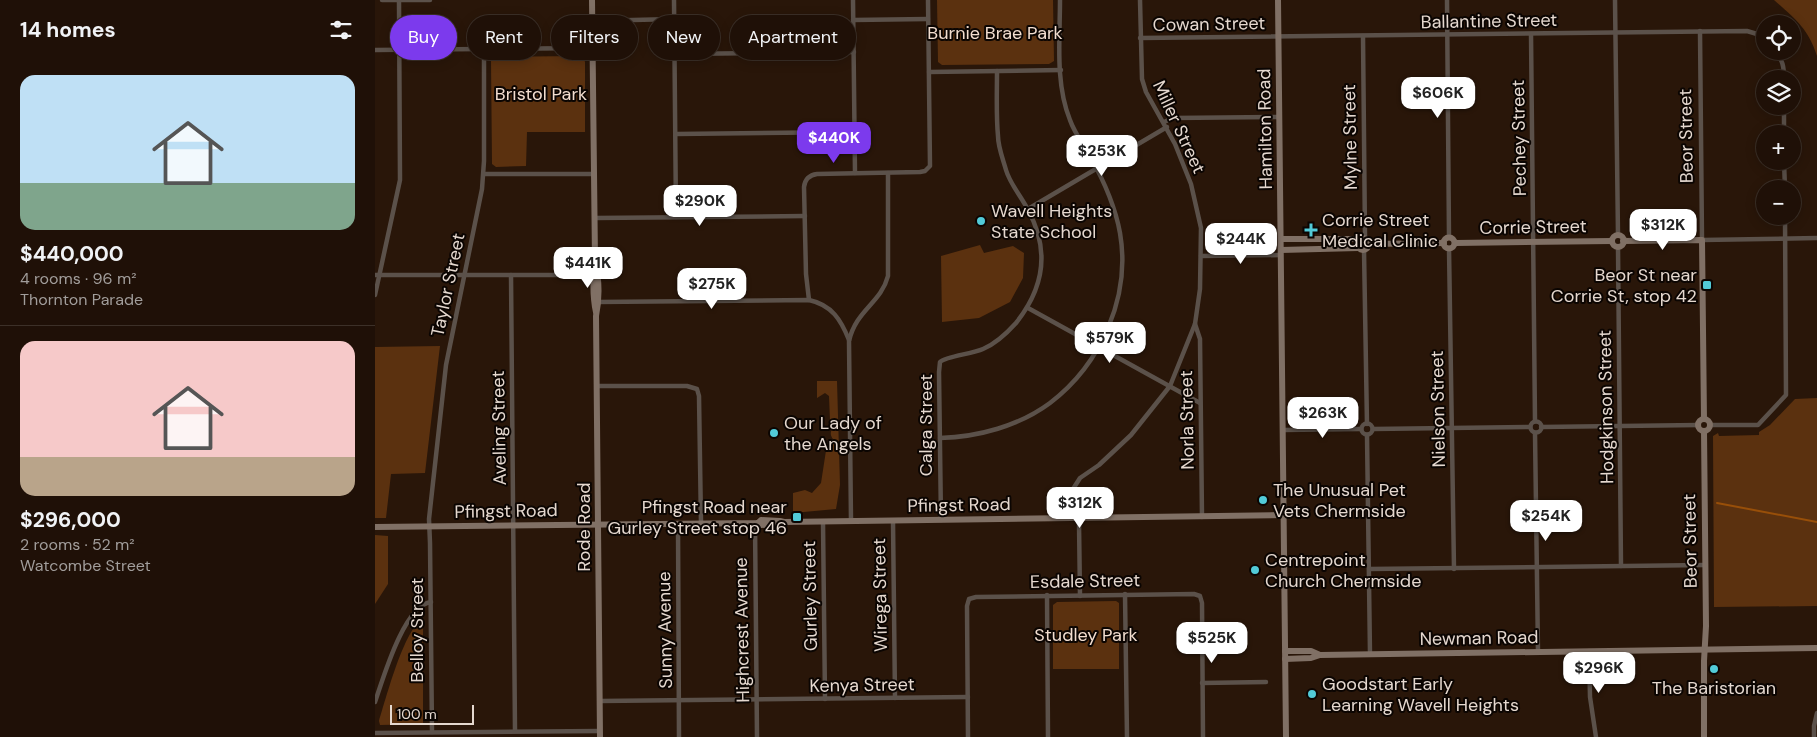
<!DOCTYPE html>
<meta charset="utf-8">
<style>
:root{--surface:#1f1007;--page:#271911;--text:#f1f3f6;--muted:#a19d9b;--line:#3c3028;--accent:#7c3aed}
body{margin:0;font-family:"DM Sans",sans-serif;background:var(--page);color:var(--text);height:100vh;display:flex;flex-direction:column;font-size:19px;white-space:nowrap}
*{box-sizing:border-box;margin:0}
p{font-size:16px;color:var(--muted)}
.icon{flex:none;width:28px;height:28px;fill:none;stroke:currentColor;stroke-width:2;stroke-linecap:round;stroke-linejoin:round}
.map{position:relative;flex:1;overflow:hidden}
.panel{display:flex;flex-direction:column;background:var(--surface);width:375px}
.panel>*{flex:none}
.guide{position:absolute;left:15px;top:15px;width:475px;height:45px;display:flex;gap:10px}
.buttons{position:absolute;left:1381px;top:15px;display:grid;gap:10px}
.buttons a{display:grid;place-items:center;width:45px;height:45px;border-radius:50%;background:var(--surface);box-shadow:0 2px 12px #0003,0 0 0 1px var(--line);font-size:25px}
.scale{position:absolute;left:15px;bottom:12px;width:84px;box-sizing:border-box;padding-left:5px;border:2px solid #e5d8cf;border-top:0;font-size:14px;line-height:18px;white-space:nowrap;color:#e5d8cf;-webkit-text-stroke:4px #0b0502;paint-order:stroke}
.price{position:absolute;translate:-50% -42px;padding:0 11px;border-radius:10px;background:#fff;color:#222;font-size:16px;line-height:32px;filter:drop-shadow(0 1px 2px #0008)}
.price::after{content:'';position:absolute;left:50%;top:30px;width:15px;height:11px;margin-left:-8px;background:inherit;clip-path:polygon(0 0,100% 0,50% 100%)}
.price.on{background:var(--accent);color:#fff}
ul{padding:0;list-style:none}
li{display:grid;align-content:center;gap:10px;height:265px;padding:0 20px}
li+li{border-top:1px solid var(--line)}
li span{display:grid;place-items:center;height:155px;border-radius:15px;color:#555}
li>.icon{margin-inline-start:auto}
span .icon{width:90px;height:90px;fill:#fffc;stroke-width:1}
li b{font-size:21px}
h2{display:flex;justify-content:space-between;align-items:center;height:60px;padding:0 20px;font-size:21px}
.chip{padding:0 18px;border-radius:22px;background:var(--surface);box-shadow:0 2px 12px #0003,0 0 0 1px var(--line);font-size:18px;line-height:45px}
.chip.on{background:var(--accent);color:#fff}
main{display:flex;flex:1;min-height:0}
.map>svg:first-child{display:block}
.green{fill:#5b310f}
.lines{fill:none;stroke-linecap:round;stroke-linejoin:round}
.stream{stroke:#984f09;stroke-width:2}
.street{stroke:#5b514a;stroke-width:4.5}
.secondary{stroke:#807065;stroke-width:6}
.poi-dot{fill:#52cbd8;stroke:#0b0502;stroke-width:2}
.labels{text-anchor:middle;stroke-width:4;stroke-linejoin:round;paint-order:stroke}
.street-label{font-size:18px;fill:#e5d8cf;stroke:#0b0502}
.park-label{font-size:18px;fill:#f3ded0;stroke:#0b0502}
.poi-label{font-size:18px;fill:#e5d8cf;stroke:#0b0502;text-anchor:start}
</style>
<main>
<section class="panel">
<h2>14 homes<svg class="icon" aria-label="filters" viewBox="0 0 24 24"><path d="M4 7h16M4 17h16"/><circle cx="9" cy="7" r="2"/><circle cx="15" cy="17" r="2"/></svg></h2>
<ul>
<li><span style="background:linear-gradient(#bfe0f5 70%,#7fa58c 0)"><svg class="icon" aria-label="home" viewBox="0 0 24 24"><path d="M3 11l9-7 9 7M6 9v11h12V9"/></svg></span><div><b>$440,000</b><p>4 rooms · 96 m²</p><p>Thornton Parade</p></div></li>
<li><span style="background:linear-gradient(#f6c9c9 75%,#b9a48a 0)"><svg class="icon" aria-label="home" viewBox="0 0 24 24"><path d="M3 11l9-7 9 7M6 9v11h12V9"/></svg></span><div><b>$296,000</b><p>2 rooms · 52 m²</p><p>Watcombe Street</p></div></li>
</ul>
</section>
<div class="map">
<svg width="1442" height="737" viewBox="0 0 1442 737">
<rect width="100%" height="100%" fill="#291609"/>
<g class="green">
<path d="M 562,0 L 678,0 L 679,61 L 674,64 L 567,65 L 563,62 Z"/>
<path d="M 1399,0 L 1442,0 L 1442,56 C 1433,28 1420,19 1399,0 Z"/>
<path d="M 204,56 L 209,59 L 210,62 L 210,132 L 152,132 L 151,166 L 121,167 L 117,164 L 116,61 L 119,57 Z"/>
<path d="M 605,245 L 609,253 L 638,246 L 649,253 L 648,278 L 635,302 L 604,318 L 567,322 L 566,256 Z"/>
<path d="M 65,346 L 50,473 L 16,474 L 11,518 L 0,518 L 0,347 Z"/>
<path d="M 442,381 L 462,381 L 465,485 L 461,509 L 418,513 L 418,493 L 430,490 L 437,493 L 446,483 L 452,444 L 458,439 C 455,435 455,432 458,427 L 455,421 L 454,396 L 450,393 L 442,398 Z"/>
<path d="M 1442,398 L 1442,606 L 1339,607 L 1338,436 L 1343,433 L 1344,436 L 1384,435 L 1384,432 L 1395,425 L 1420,399 Z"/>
<path d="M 0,535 L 13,536 L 13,584 L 0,604 Z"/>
<path d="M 741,601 L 744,603 L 744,669 L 678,669 L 678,605 L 682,602 Z"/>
<path d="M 48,620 L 48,724 L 5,725 L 4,721 C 10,702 30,625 48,620 Z"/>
</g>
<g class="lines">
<path class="stream" d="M 1342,503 L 1442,522"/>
<g class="street">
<path d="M 7,0 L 55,0"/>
<path d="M 299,0 L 301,217"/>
<path d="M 478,0 L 480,173"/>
<path d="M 1072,0 L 1074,237"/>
<path d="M 1240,0 L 1243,235"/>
<path d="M 478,20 L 553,19"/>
<path d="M 217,21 L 299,19"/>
<path d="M 1325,31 L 1327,240 L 1442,238"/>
<path d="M 1156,34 L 1160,421"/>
<path d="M 988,36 L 990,237"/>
<path d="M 765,38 L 1372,31 L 1382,34 L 1390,42"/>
<path d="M 0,50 L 218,48"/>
<path d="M 1399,51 C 1408,59 1409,67 1409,79"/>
<path d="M 300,54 L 479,52"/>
<path d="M 554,72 L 686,70"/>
<path d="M 1409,106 L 1409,134"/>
<path d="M 789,122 L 798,118 L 904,117"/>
<path d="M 301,134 L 479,132"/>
<path d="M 1409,161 L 1410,189"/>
<path d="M 109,174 L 219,174"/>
<path d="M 653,209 L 792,127"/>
<path d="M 220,218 L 430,216"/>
<path d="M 1243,247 L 1246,566"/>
<path d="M 1074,248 L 1079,569"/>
<path d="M 989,250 L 992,424"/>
<path d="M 826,256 L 906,255"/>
<path d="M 0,275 L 221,275"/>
<path d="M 136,275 L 140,731"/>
<path d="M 0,295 L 25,180 L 24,1"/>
<path d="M 434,300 L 431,274 L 429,187 C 430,179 434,175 442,174 L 545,172 L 550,171 L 555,166 L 553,0"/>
<path d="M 222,302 L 434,300 C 457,305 466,320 474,340"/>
<path d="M 653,308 L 825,403"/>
<path d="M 820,324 L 825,339 L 827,517"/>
<path d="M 222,386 L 312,386 L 322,389 L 324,396 L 326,523"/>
<circle cx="1161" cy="427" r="5.5"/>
<circle cx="992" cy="429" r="5.5"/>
<path d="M 1335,425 L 1383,425 L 1411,395 L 1410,216"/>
<path d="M 1166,427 L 1324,425"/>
<path d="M 998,429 L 1155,427"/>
<path d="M 908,430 L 986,429"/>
<path d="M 1160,433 L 1163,652"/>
<path d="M 992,435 L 995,654"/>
<path d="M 565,438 C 603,437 644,426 675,403 C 726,364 756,297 745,233 C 740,205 729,181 715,156 C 708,144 699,132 695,120 C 680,83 685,39 685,0"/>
<path d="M 566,520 L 564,372 L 565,362 C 571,356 597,354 608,349 C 620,344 632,333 641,323 C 669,288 675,250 653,210 C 646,196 635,184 631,170 C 628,159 623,147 623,136 C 621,115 622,93 622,71"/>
<path d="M 476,521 L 474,341 C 481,310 506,303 513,276 L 513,173"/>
<path d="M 518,521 L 520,698"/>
<path d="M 448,522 L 450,699"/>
<path d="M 303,523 L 304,737"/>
<path d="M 380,523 L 382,737"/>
<path d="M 994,569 L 1330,565"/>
<path d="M 750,594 L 752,737"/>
<path d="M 672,595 L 673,737"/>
<path d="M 705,596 L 704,523 L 698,500 L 698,489 L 705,478 L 724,465 L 756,435 L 795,386 L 820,324 L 825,289 L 826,228 L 816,184 L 800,144 L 771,92 L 767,79 L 765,0"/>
<path d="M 1214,651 L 1215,697 L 1221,737"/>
<path d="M 827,683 L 891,682"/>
<path d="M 225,701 L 593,697"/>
<path d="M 0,702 C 8,679 29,605 56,602"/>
<path d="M 57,732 L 55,543 L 54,519 L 71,365 L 107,189 L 109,161 L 109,49"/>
<path d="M 0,733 L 225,731"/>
<path d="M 593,737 L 592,606 L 594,599 L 601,597 L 819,594 L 825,596 L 827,603 L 828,737"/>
<path d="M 1439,737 L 1439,726 L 1442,713"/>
</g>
<g class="secondary">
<path d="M 217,0 L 220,259 C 218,277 217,294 221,312"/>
<path d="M 903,0 L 911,737"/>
<circle cx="1243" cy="241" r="6"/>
<circle cx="1074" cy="243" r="5.5"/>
<circle cx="988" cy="244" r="6"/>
<path d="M 906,239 L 984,239"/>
<path d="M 1248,241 L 1327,240 L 1329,419"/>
<path d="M 1080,243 L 1237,241"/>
<path d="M 995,244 L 1069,243"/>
<path d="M 906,250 L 983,248"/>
<path d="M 220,259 C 224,278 225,297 221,316 L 225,737"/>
<circle cx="1329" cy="425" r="6"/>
<path d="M 1329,431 L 1331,626 L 1329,661 L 1329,737"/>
<path d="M 383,523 L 386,525 L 404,524"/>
<path d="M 0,527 L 383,523 L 386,520 L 405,521 L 409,522 L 909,515"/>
<path d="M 910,651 L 936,651 L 945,655"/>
<path d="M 910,659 L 936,658 L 945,655 L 1442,648"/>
</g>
</g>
<g class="poi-dot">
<circle cx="606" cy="221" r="5"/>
<path d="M933.5 222.5h5v5h5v5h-5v5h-5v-5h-5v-5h5z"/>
<rect x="1327" y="280" width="10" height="10" rx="2.5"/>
<circle cx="399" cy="433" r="5"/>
<circle cx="888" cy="500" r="5"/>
<rect x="417" y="512" width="10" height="10" rx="2.5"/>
<circle cx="880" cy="570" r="5"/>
<circle cx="1339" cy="669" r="5"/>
<circle cx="937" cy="694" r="5"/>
</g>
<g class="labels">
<g class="street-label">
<text transform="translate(1114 21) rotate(-1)" y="6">Ballantine Street</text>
<text transform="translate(834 24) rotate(-1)" y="6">Cowan Street</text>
<text transform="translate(804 127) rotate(65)" y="6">Miller Street</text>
<text transform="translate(890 129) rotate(-91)" y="6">Hamilton Road</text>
<text transform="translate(1311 136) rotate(-91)" y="6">Beor Street</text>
<text transform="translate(975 137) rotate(-91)" y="6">Mylne Street</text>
<text transform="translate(1144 138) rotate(-91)" y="6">Pechey Street</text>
<text transform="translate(1158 227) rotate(-1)" y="6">Corrie Street</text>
<text transform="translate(73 285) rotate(-78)" y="6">Taylor Street</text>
<text transform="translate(1231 407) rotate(-91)" y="6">Hodgkinson Street</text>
<text transform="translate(1063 409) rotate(-91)" y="6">Nielson Street</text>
<text transform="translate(812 420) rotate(-91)" y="6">Norla Street</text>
<text transform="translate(551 425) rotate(-90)" y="6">Calga Street</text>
<text transform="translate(124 428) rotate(-91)" y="6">Aveling Street</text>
<text transform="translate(584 505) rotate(-1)" y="6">Pfingst Road</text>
<text transform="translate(131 511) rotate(-1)" y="6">Pfingst Road</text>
<text transform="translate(209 527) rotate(-90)" y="6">Rode Road</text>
<text transform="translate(1315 541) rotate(-91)" y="6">Beor Street</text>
<text transform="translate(710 581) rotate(-1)" y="6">Esdale Street</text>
<text transform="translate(505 595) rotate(-91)" y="6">Wirega Street</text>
<text transform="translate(435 596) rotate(-91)" y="6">Gurley Street</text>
<text transform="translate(42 630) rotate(-90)" y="6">Belloy Street</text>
<text transform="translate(290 630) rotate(-91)" y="6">Sunny Avenue</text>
<text transform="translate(367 630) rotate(-91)" y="6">Highcrest Avenue</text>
<text transform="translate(1104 638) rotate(-1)" y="6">Newman Road</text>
<text transform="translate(487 685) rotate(-1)" y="6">Kenya Street</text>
</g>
<g class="park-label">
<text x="620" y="39">Burnie Brae Park</text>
<text x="166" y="100">Bristol Park</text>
<text x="711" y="641">Studley Park</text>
</g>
<g class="poi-label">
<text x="616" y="217">Wavell Heights<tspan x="616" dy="21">State School</tspan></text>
<text x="947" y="226">Corrie Street<tspan x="947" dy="21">Medical Clinic</tspan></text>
<text x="1322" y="281" text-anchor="end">Beor St near<tspan x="1322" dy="21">Corrie St, stop 42</tspan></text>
<text x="409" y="429">Our Lady of<tspan x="409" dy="21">the Angels</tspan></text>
<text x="898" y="496">The Unusual Pet<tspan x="898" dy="21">Vets Chermside</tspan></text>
<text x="412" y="513" text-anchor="end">Pfingst Road near<tspan x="412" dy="21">Gurley Street stop 46</tspan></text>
<text x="890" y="566">Centrepoint<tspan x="890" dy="21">Church Chermside</tspan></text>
<text x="947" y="690">Goodstart Early<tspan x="947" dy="21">Learning Wavell Heights</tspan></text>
<text x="1339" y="694" text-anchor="middle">The Baristorian</text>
</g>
</g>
</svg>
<div class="buttons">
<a><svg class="icon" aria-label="locate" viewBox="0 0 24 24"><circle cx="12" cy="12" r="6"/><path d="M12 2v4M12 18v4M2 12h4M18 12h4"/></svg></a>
<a><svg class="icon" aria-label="layers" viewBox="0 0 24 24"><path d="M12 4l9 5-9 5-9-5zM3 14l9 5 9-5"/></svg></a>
<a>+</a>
<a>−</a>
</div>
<div class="scale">100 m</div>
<b class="price" style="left:1063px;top:119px">$606K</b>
<b class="price on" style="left:459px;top:164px">$440K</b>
<b class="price" style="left:727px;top:177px">$253K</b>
<b class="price" style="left:325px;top:227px">$290K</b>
<b class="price" style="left:1288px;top:251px">$312K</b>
<b class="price" style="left:866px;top:265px">$244K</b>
<b class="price" style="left:213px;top:289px">$441K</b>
<b class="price" style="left:337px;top:310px">$275K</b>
<b class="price" style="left:735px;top:364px">$579K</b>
<b class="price" style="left:948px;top:439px">$263K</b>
<b class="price" style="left:705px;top:529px">$312K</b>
<b class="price" style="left:1171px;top:542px">$254K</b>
<b class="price" style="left:837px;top:664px">$525K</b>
<b class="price" style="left:1224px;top:694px">$296K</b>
<div class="guide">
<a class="chip on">Buy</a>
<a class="chip">Rent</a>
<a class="chip">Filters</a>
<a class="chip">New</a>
<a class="chip">Apartment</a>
</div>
</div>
</main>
